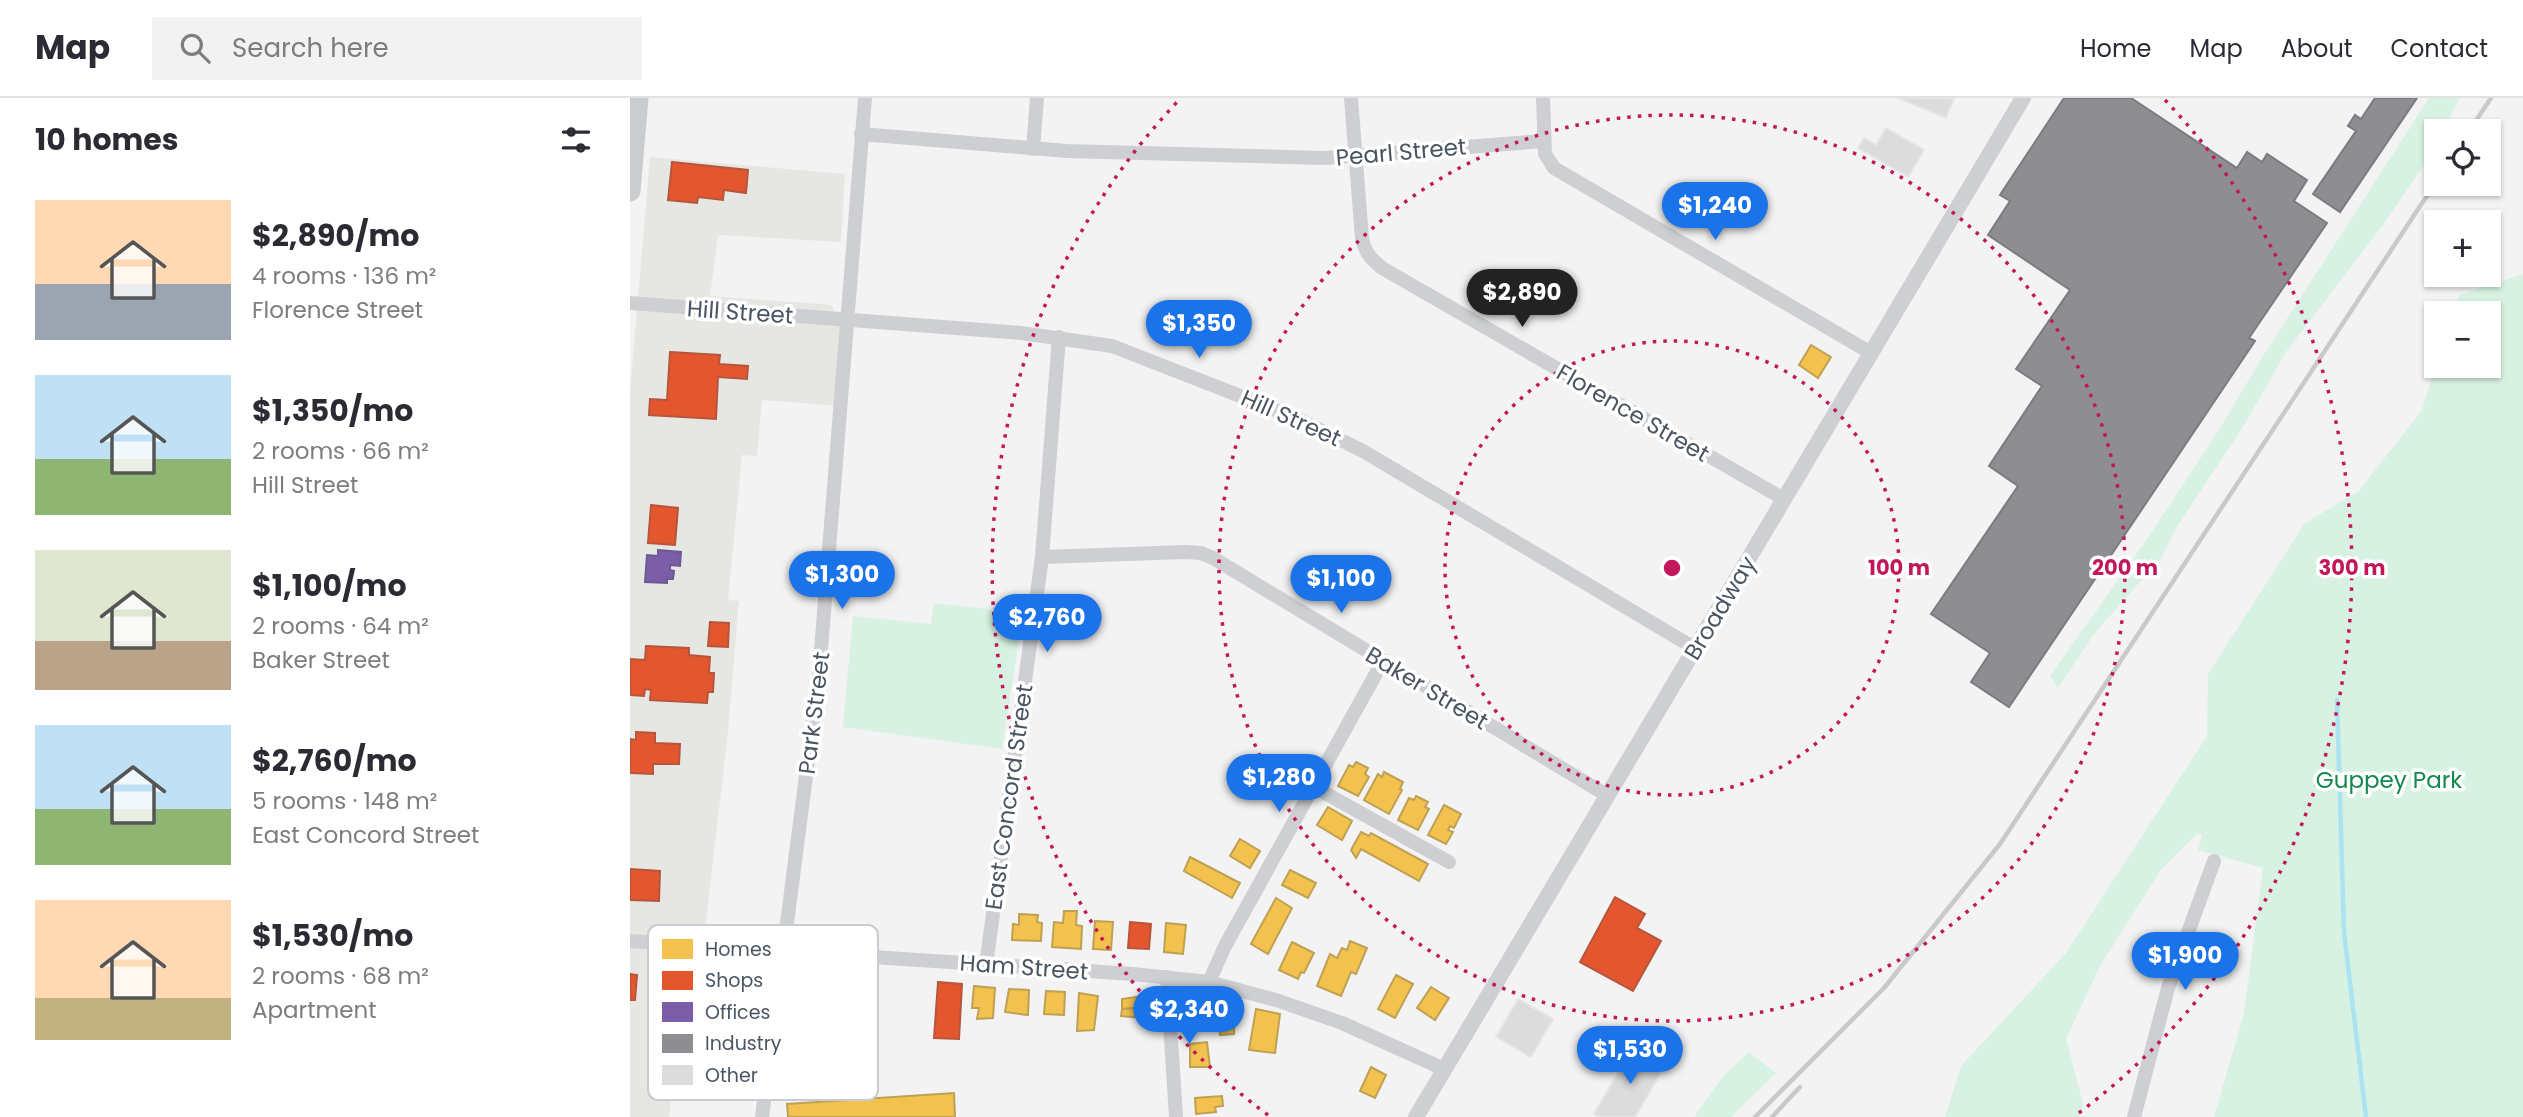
<!DOCTYPE html>
<meta charset="utf-8">
<style>
:root{--surface:#fff;--page:#f2f2f3;--text:#2b2b33;--muted:#7c7c81;--line:#e1e1e2;--accent:#1a73e8}
body{margin:0;font-family:Poppins,sans-serif;background:var(--page);color:var(--text);height:100vh;display:flex;flex-direction:column;font-size:26px;white-space:nowrap}
*{box-sizing:border-box;margin:0}
p{font-size:23px;color:var(--muted)}
.icon{flex:none;width:38px;height:38px;fill:none;stroke:currentColor;stroke-width:2;stroke-linecap:round;stroke-linejoin:round}
.map{position:relative;flex:1;overflow:hidden}
.side{display:flex;flex-direction:column;background:var(--surface);width:630px}
.side>*{flex:none}
.buttons{position:absolute;left:1794px;top:21px;display:grid;gap:14px}
.buttons a{display:grid;place-items:center;width:77px;height:77px;border-radius:0px;background:var(--surface);box-shadow:0 2px 5px #0004;font-size:35px}
.price{position:absolute;translate:-50% -60px;padding:0 16px;border-radius:24px;background:var(--accent);color:#fff;font-size:23px;line-height:46px;filter:drop-shadow(0 2px 4px #0008)}
.price::after{content:'';position:absolute;left:50%;top:42px;width:21px;height:16px;margin-left:-10px;background:inherit;clip-path:polygon(0 0,100% 0,50% 100%)}
.price.on{background:#222;color:#fff}
ul{padding:0;list-style:none}
li{display:flex;align-items:center;gap:21px;height:175px;padding:0 35px}
li span{display:grid;place-items:center;flex:none;width:196px;height:140px;border-radius:0px;color:#555}
li>.icon{margin-inline-start:auto}
span .icon{width:84px;height:84px;fill:#fffc;stroke-width:1}
li b{font-size:30px}
h2{display:flex;justify-content:space-between;align-items:center;height:84px;padding:0 35px;font-size:30px}
header{display:flex;align-items:center;gap:42px;box-sizing:border-box;height:98px;padding:0 35px;background:var(--surface);border-bottom:2px solid var(--line)}
header strong{font-size:33px}
nav{display:flex;gap:38px;margin-inline-start:auto;font-size:24px}
.search{width:490px;height:63px;background:var(--page);display:flex;align-items:center;gap:18px;box-sizing:border-box;padding:0 24px;border-radius:0px;color:var(--muted);font-size:26px}
main{display:flex;flex:1;min-height:0}
.map>svg:first-child{display:block}
.commercial{fill:#e6e6e2}
.green{fill:#d7f2e2}
.homes{fill:#f2c14e;stroke:#bfa154;stroke-width:2}
.shops{fill:#e4572e;stroke:#b6563d;stroke-width:2}
.offices{fill:#7b5ea7;stroke:#6c5b92;stroke-width:2}
.industry{fill:#8d8d92;stroke:#797c83;stroke-width:2}
.lines{fill:none;stroke-linecap:round;stroke-linejoin:round}
.stream{stroke:#abe3f1;stroke-width:4.5}
.building{fill:#dcdcdd;stroke:#e4e5e6;stroke-width:2}
.minor{stroke:#cdcfd2;stroke-width:14}
.tertiary{stroke:#cdcfd2;stroke-width:16}
.primary{stroke:#c9cdd0;stroke-width:21}
.rail{stroke:#c8c9cb;stroke-width:4.5}
.ring{fill:none;stroke:#c2185b;stroke-width:3.5;stroke-dasharray:3.5 7}
.labels{text-anchor:middle;stroke-width:7;stroke-linejoin:round;paint-order:stroke}
.street-label{font-size:23px;fill:#495561;stroke:#fff}
.park-label{font-size:23px;fill:#14884e;stroke:#fff}
.key{fill:#fff;stroke:#c8ccd0;stroke-width:2}
.key-label{font-size:19px;fill:#495561}
.centre{fill:#c2185b;stroke:#fff;stroke-width:3.5}
.ring-label{font-size:21px;text-anchor:middle;font-weight:bold;fill:#c2185b;stroke:#fff;stroke-width:7;stroke-linejoin:round;paint-order:stroke}
</style>
<header>
<strong>Map</strong>
<div class="search"><svg class="icon" aria-label="search" viewBox="0 0 24 24"><circle cx="10" cy="10" r="6"/><path d="M15 15l6 6"/></svg>Search here</div>
<nav><a>Home</a><a>Map</a><a>About</a><a>Contact</a></nav>
</header>
<main>
<section class="side">
<h2>10 homes<svg class="icon" aria-label="filters" viewBox="0 0 24 24"><path d="M4 7h16M4 17h16"/><circle cx="9" cy="7" r="2"/><circle cx="15" cy="17" r="2"/></svg></h2>
<ul>
<li><span style="background:linear-gradient(#ffd9b3 60%,#9aa5b1 0)"><svg class="icon" aria-label="home" viewBox="0 0 24 24"><path d="M3 11l9-7 9 7M6 9v11h12V9"/></svg></span><div><b>$2,890/mo</b><p>4 rooms · 136 m²</p><p>Florence Street</p></div></li>
<li><span style="background:linear-gradient(#bfe0f5 60%,#8fb573 0)"><svg class="icon" aria-label="home" viewBox="0 0 24 24"><path d="M3 11l9-7 9 7M6 9v11h12V9"/></svg></span><div><b>$1,350/mo</b><p>2 rooms · 66 m²</p><p>Hill Street</p></div></li>
<li><span style="background:linear-gradient(#dfe7d0 65%,#b9a48a 0)"><svg class="icon" aria-label="home" viewBox="0 0 24 24"><path d="M3 11l9-7 9 7M6 9v11h12V9"/></svg></span><div><b>$1,100/mo</b><p>2 rooms · 64 m²</p><p>Baker Street</p></div></li>
<li><span style="background:linear-gradient(#bfe0f5 60%,#8fb573 0)"><svg class="icon" aria-label="home" viewBox="0 0 24 24"><path d="M3 11l9-7 9 7M6 9v11h12V9"/></svg></span><div><b>$2,760/mo</b><p>5 rooms · 148 m²</p><p>East Concord Street</p></div></li>
<li><span style="background:linear-gradient(#ffd9b3 70%,#c2b280 0)"><svg class="icon" aria-label="home" viewBox="0 0 24 24"><path d="M3 11l9-7 9 7M6 9v11h12V9"/></svg></span><div><b>$1,530/mo</b><p>2 rooms · 68 m²</p><p>Apartment</p></div></li>
</ul>
</section>
<div class="map">
<svg width="1893" height="1019" viewBox="0 0 1893 1019">
<rect width="100%" height="100%" fill="#f3f3f3"/>
<path class="commercial" d="M 20,59 L 215,76 L 211,144 L 88,137 L 80,198 L 202,207 L 215,239 L 211,308 L 132,302 L 127,358 L 112,357 L 98,502 L 109,503 L 98,633 L 75,833 L 25,863 L 17,930 L 48,933 L 39,1019 L 0,1019 L 0,294 Z"/>
<g class="green">
<path d="M 1799,0 L 1830,0 L 1812,33 L 1806,33 L 1806,45 L 1800,58 L 1753,127 L 1656,254 L 1613,329 L 1546,430 L 1532,459 L 1464,536 L 1428,590 L 1420,578 L 1517,441 L 1587,335 L 1633,258 Z"/>
<path d="M 1893,176 L 1893,1019 L 1584,1019 L 1614,915 L 1633,770 L 1568,752 L 1572,737 L 1567,736 L 1530,773 L 1470,868 L 1436,941 L 1453,1005 L 1450,1019 L 1315,1019 L 1331,968 L 1436,855 L 1577,638 L 1578,576 L 1675,425 L 1728,394 L 1792,312 L 1806,267 L 1858,268 L 1858,215 L 1823,215 L 1829,197 Z"/>
<path d="M 304,505 L 393,515 L 372,651 L 213,629 L 223,518 L 301,526 Z"/>
<path d="M 1119,954 L 1146,975 L 1101,1019 L 1064,1019 L 1094,977 Z"/>
</g>
<g class="homes">
<path d="M 1181,247 L 1201,259 L 1188,280 L 1169,267 Z"/>
<path d="M 726,664 L 738,670 L 735,676 L 739,679 L 728,698 L 708,688 L 719,667 L 723,669 Z"/>
<path d="M 754,674 L 773,684 L 770,691 L 772,692 L 759,716 L 734,702 L 748,676 L 752,679 Z"/>
<path d="M 786,698 L 798,704 L 795,709 L 799,711 L 788,732 L 768,722 L 779,700 L 784,702 Z"/>
<path d="M 814,707 L 831,716 L 824,730 L 820,728 L 818,732 L 823,734 L 816,746 L 798,737 Z"/>
<path d="M 698,709 L 722,723 L 712,742 L 687,727 Z"/>
<path d="M 731,734 L 739,738 L 741,735 L 798,766 L 789,783 L 731,751 L 726,760 L 721,752 Z"/>
<path d="M 610,741 L 630,753 L 620,770 L 600,758 Z"/>
<path d="M 560,759 L 610,785 L 602,800 L 554,773 Z"/>
<path d="M 660,772 L 686,785 L 678,800 L 652,787 Z"/>
<path d="M 646,800 L 662,810 L 638,856 L 621,846 Z"/>
<path d="M 434,813 L 447,813 L 446,827 L 452,828 L 451,851 L 422,849 L 424,824 L 433,825 Z"/>
<path d="M 389,816 L 408,817 L 407,824 L 412,825 L 411,843 L 382,842 L 383,826 L 389,827 Z"/>
<path d="M 465,823 L 483,824 L 481,852 L 463,851 Z"/>
<path d="M 536,825 L 556,827 L 553,856 L 534,854 Z"/>
<path d="M 720,843 L 737,850 L 726,876 L 721,874 L 711,898 L 687,888 L 700,856 L 707,860 L 712,850 L 717,852 Z"/>
<path d="M 662,844 L 684,855 L 674,875 L 671,874 L 668,881 L 649,872 Z"/>
<path d="M 766,877 L 783,886 L 765,920 L 748,911 Z"/>
<path d="M 344,888 L 365,890 L 363,920 L 347,921 L 349,910 L 342,910 Z"/>
<path d="M 801,889 L 819,900 L 805,922 L 787,910 Z"/>
<path d="M 379,891 L 399,892 L 398,917 L 375,914 Z"/>
<path d="M 416,893 L 435,894 L 434,917 L 414,916 Z"/>
<path d="M 449,895 L 468,898 L 464,932 L 447,933 Z"/>
<path d="M 513,898 L 511,910 L 492,911 L 492,901 Z"/>
<path d="M 558,906 L 578,906 L 579,932 L 559,933 Z"/>
<path d="M 511,910 L 514,920 L 491,918 L 492,911 Z"/>
<path d="M 626,911 L 650,916 L 645,955 L 619,952 Z"/>
<path d="M 588,913 L 604,914 L 604,936 L 590,937 Z"/>
<path d="M 577,944 L 580,969 L 560,969 L 560,946 Z"/>
<path d="M 741,969 L 756,977 L 745,1000 L 730,993 Z"/>
<path d="M 324,995 L 325,1019 L 158,1019 L 157,1006 Z"/>
<path d="M 592,998 L 593,1008 L 585,1009 L 586,1014 L 566,1016 L 565,1000 Z"/>
</g>
<g class="shops">
<path d="M 42,64 L 118,72 L 116,95 L 94,92 L 93,102 L 68,99 L 67,105 L 38,102 Z"/>
<path d="M 40,254 L 90,257 L 89,266 L 118,268 L 117,281 L 88,279 L 86,321 L 19,317 L 20,301 L 37,302 Z"/>
<path d="M 21,407 L 48,410 L 45,447 L 18,445 Z"/>
<path d="M 80,524 L 99,525 L 98,549 L 78,548 Z"/>
<path d="M 16,548 L 59,550 L 59,557 L 80,559 L 79,575 L 84,575 L 83,594 L 78,594 L 77,605 L 20,602 L 21,592 L 15,591 L 14,598 L 0,597 L 0,561 L 15,562 Z"/>
<path d="M 6,634 L 25,635 L 25,645 L 50,646 L 49,666 L 23,666 L 23,676 L 0,675 L 0,641 L 6,642 Z"/>
<path d="M 0,771 L 30,773 L 29,803 L 0,802 Z"/>
<path d="M 985,799 L 1015,816 L 1007,830 L 1031,843 L 1003,893 L 950,864 Z"/>
<path d="M 500,824 L 521,826 L 519,851 L 498,850 Z"/>
<path d="M 0,876 L 7,877 L 5,902 L 0,902 Z"/>
<path d="M 308,884 L 332,886 L 329,941 L 304,940 Z"/>
</g>
<path class="offices" d="M 28,452 L 51,454 L 50,468 L 40,467 L 40,472 L 44,473 L 43,481 L 37,481 L 37,485 L 15,484 L 17,457 L 28,458 Z"/>
<g class="industry">
<path d="M 1434,0 L 1501,0 L 1607,70 L 1617,54 L 1632,64 L 1637,56 L 1677,82 L 1664,103 L 1697,125 L 1619,240 L 1625,243 L 1379,609 L 1341,584 L 1360,555 L 1301,516 L 1388,388 L 1359,368 L 1412,288 L 1386,271 L 1440,192 L 1358,137 L 1380,103 L 1370,97 Z"/>
<path d="M 1745,0 L 1787,0 L 1710,114 L 1683,96 L 1726,33 L 1718,28 L 1725,17 L 1731,21 Z"/>
</g>
<g class="lines">
<path class="stream" d="M 1707,602 L 1714,834 L 1736,1019"/>
</g>
<g class="building">
<path d="M 1268,0 L 1324,0 L 1316,20 Z"/>
<path d="M 1256,30 L 1294,52 L 1278,79 L 1228,50 L 1234,40 L 1246,47 Z"/>
<path d="M 888,901 L 923,921 L 901,959 L 866,939 Z"/>
<path d="M 997,947 L 1034,969 L 1005,1019 L 969,1019 L 964,1016 L 998,958 L 993,954 Z"/>
</g>
<g class="lines">
<g class="minor">
<path d="M 721,0 L 732,140 C 735,155 741,161 752,170 L 1154,401"/>
<path d="M 913,0 L 915,56 L 924,70 L 1241,255"/>
<path d="M 231,36 L 437,53 L 694,60 L 914,43"/>
<path d="M 403,51 L 407,0"/>
<path d="M 0,205 L 391,235 L 482,248 L 600,294 L 672,323 L 733,353 L 1066,551"/>
<path d="M 412,459 L 555,454 L 571,455 L 583,460 L 978,698"/>
<path d="M 684,689 L 819,764"/>
<path d="M 0,843 L 503,876 L 579,884 L 649,903 L 712,925 L 814,971"/>
<path d="M 356,867 L 412,459 L 429,239"/>
<path d="M 537,879 L 546,1019"/>
<path d="M 579,884 L 595,848 L 753,563"/>
<path d="M 132,1019 L 189,577 L 235,0"/>
<path d="M 1504,1019 L 1538,890 L 1584,763"/>
</g>
<path class="tertiary" d="M 786,1019 L 1393,0"/>
<path class="primary" d="M 0,93 L 8,0"/>
<g class="rail">
<path d="M 1839,33 L 1861,0"/>
<path d="M 1125,1019 L 1254,890 L 1370,746 L 1806,84"/>
<path d="M 1142,1019 L 1170,989"/>
</g>
</g>
<g class="ring">
<circle cx="1042" cy="470" r="227"/>
<circle cx="1042" cy="470" r="453"/>
<path d="M638 1017A680 680 0 0 1 549 2M1535 2A680 680 0 0 1 1446 1017"/>
</g>
<g class="labels">
<g class="street-label">
<text transform="translate(771 54) rotate(-5)" y="8">Pearl Street</text>
<text transform="translate(110 214) rotate(4)" y="8">Hill Street</text>
<text transform="translate(1003 315) rotate(30)" y="8">Florence Street</text>
<text transform="translate(661 320) rotate(24)" y="8">Hill Street</text>
<text transform="translate(1090 510) rotate(-59)" y="8">Broadway</text>
<text transform="translate(797 590) rotate(31)" y="8">Baker Street</text>
<text transform="translate(184 615) rotate(-83)" y="8">Park Street</text>
<text transform="translate(379 699) rotate(-82)" y="8">East Concord Street</text>
<text transform="translate(394 869) rotate(4)" y="8">Ham Street</text>
</g>
<g class="park-label">
<text x="1759" y="690">Guppey Park</text>
</g>
</g>
<rect x="18" y="827" width="230" height="175" rx="10" class="key"/>
<rect x="32" y="841" width="31" height="20" fill="#f2c14e"/>
<rect x="32" y="873" width="31" height="19" fill="#e4572e"/>
<rect x="32" y="904" width="31" height="20" fill="#7b5ea7"/>
<rect x="32" y="936" width="31" height="19" fill="#8d8d92"/>
<rect x="32" y="967" width="31" height="20" fill="#dcdcdd"/>
<g class="key-label">
<text x="75" y="858">Homes</text>
<text x="75" y="889">Shops</text>
<text x="75" y="921">Offices</text>
<text x="75" y="952">Industry</text>
<text x="75" y="984">Other</text>
</g>
<circle cx="1042" cy="470" r="10" class="centre"/>
<g class="ring-label">
<text x="1269" y="477">100 m</text>
<text x="1495" y="477">200 m</text>
<text x="1722" y="477">300 m</text>
</g>
</svg>
<div class="buttons">
<a><svg class="icon" aria-label="locate" viewBox="0 0 24 24"><circle cx="12" cy="12" r="6"/><path d="M12 2v4M12 18v4M2 12h4M18 12h4"/></svg></a>
<a>+</a>
<a>−</a>
</div>
<b class="price" style="left:1085px;top:144px">$1,240</b>
<b class="price on" style="left:892px;top:231px">$2,890</b>
<b class="price" style="left:569px;top:262px">$1,350</b>
<b class="price" style="left:212px;top:513px">$1,300</b>
<b class="price" style="left:711px;top:517px">$1,100</b>
<b class="price" style="left:417px;top:556px">$2,760</b>
<b class="price" style="left:649px;top:716px">$1,280</b>
<b class="price" style="left:1555px;top:894px">$1,900</b>
<b class="price" style="left:559px;top:948px">$2,340</b>
<b class="price" style="left:1000px;top:988px">$1,530</b>
</div>
</main>
